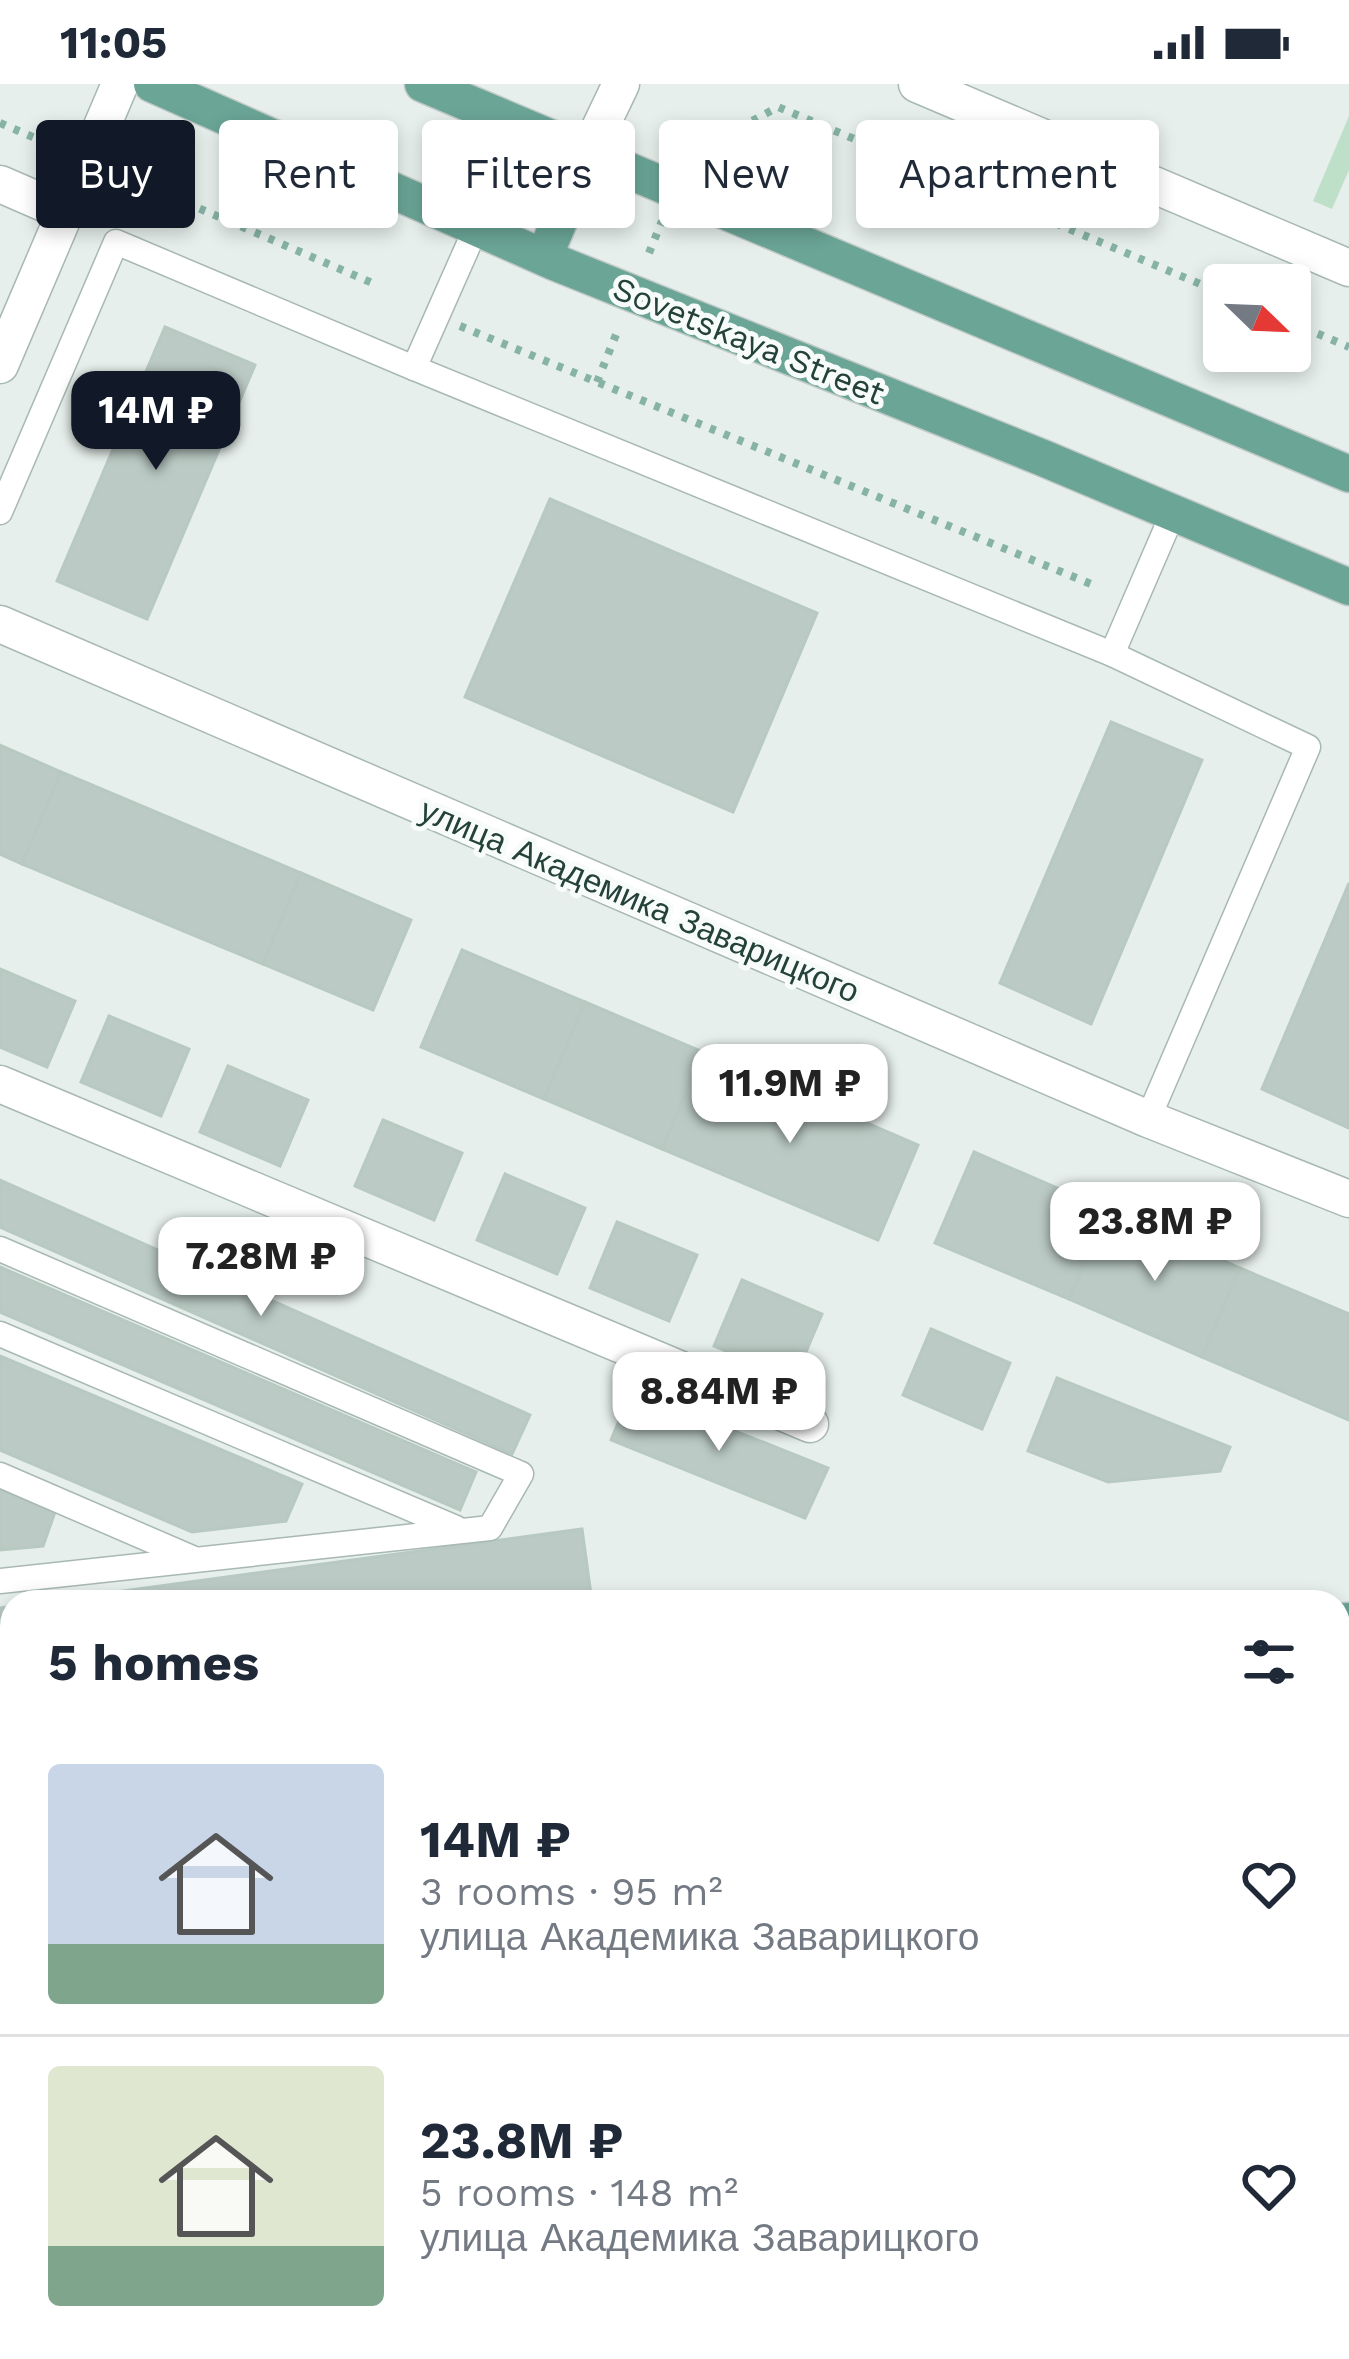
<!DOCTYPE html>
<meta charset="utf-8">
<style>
:root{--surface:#fff;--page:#f2f2f3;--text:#1f2937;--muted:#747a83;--line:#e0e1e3;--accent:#111827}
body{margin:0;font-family:"Work Sans",sans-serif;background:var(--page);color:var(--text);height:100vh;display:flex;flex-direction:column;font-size:45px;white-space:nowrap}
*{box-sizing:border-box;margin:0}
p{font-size:39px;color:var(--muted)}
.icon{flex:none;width:66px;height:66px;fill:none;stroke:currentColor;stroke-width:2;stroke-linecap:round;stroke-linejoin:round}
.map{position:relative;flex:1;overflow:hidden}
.side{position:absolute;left:0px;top:1506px;width:1350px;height:771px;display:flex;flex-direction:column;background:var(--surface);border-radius:36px 36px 0 0;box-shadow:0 6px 18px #0003}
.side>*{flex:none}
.banner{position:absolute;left:36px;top:36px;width:1278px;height:108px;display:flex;gap:24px}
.needle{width:78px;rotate:113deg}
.buttons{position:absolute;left:1203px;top:180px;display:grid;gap:24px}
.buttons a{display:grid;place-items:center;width:108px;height:108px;border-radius:12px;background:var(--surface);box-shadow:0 6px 18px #0003;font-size:60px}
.price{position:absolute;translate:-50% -102px;padding:0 27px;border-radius:24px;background:#fff;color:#222;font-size:39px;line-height:78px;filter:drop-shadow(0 3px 6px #0008)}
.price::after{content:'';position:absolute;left:50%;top:72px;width:36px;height:27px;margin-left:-18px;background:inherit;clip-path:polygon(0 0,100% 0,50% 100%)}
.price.current{background:var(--accent);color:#fff}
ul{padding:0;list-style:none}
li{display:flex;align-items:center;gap:36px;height:300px;padding:0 48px}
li+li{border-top:3px solid var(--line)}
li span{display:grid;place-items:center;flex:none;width:336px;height:240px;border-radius:12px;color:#555}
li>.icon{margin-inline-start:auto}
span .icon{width:144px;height:144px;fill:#fffc;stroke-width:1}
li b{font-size:51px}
h2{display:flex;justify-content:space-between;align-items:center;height:144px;padding:0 48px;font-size:51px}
.pill{padding:0 42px;border-radius:12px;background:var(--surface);box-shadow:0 6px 18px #0003;font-size:42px;line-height:108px}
.pill.current{background:var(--accent);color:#fff}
.status{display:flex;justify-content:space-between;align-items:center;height:84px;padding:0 60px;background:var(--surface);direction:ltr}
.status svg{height:33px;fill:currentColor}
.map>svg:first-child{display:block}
.built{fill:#d4dfda}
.green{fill:#bfe0c8}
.building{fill:#bbcac4;stroke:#b8c9c2;stroke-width:3}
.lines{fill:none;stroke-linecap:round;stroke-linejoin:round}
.service-casing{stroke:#a8b8b2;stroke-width:27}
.minor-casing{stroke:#a8b8b2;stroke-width:39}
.secondary-casing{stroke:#a4bbb3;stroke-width:39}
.primary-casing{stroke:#c2cac8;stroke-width:39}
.path{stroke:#86b3a5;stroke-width:8;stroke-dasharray:6 9;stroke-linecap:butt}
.service{stroke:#fff;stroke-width:24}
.minor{stroke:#fff;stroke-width:36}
.secondary{stroke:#fff;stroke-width:36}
.primary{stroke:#6aa596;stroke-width:36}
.tram{stroke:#5f7d75;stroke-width:3}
.labels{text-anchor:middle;stroke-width:10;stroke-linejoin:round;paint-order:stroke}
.street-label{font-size:33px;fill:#24423a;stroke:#f7fbf9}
</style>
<div class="status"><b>11:05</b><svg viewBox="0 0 49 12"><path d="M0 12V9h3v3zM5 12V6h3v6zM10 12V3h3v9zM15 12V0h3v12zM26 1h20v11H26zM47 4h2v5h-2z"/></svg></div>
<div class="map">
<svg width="1349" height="2275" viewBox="0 0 1349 2275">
<rect width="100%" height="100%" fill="#e6efeb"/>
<g class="built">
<path d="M 1349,1908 L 1349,2275 L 996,2275 L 994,2265 L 1338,2265 L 1338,1910 Z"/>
<path d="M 759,2265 L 947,2265 L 949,2275 L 760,2275 Z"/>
</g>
<g class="green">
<path d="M 1349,32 L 1349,86 L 1332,125 L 1313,117 Z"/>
<path d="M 1349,1609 L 1349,1693 L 1338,1694 L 1338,1610 Z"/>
</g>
<g class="building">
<path d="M 165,243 L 255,281 L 147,535 L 57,497 Z"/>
<path d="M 550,415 L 817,529 L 733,728 L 465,613 Z"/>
<path d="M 1111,638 L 1202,676 L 1091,940 L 1000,899 Z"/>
<path d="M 0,661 L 61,688 L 22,780 L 0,770 Z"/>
<path d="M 61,688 L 301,789 L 263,880 L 22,780 Z"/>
<path d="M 301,789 L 411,836 L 373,926 L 263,880 Z"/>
<path d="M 1349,799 L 1349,1044 L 1262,1005 Z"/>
<path d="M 462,866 L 585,918 L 544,1015 L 421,963 Z"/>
<path d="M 0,885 L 75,917 L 47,983 L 0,963 Z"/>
<path d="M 585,918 L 703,968 L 662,1065 L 544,1015 Z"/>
<path d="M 109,932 L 189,965 L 161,1032 L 81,998 Z"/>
<path d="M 703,968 L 918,1061 L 878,1156 L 662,1065 Z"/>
<path d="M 228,982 L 308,1016 L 280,1082 L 200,1048 Z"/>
<path d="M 383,1036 L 462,1069 L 434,1136 L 355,1102 Z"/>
<path d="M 974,1068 L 1108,1126 L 1069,1215 L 935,1159 Z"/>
<path d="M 505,1090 L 585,1124 L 557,1190 L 477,1156 Z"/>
<path d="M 0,1096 L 530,1331 L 512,1370 L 0,1143 Z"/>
<path d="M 1108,1126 L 1240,1184 L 1202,1273 L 1069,1215 Z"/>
<path d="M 617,1138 L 697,1171 L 669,1237 L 590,1204 Z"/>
<path d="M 0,1183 L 476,1388 L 460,1426 L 0,1228 Z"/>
<path d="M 1240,1184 L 1349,1230 L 1349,1336 L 1202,1273 Z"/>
<path d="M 742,1196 L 822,1230 L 794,1296 L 714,1262 Z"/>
<path d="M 931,1245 L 1010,1279 L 982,1345 L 903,1311 Z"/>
<path d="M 0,1272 L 302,1400 L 286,1437 L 192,1448 L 0,1366 Z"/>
<path d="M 1057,1294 L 1230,1363 L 1220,1387 L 1108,1398 L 1028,1367 Z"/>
<path d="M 632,1306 L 828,1384 L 805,1434 L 611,1356 Z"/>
<path d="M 0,1405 L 55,1428 L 43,1462 L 0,1466 Z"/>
<path d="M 582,1445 L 592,1518 L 42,1518 Z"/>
<path d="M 12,1522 L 12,1607 L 0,1609 L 0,1524 Z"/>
<path d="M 1349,1852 L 1349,1888 L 1338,1890 L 1338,1854 Z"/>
<path d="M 1349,1918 L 1349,1966 L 1338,1967 L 1338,1919 Z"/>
<path d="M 1349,1995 L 1349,2086 L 1338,2088 L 1338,1996 Z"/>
<path d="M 1349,2109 L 1349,2204 L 1338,2205 L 1338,2111 Z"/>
<path d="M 1349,2228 L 1349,2275 L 1088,2275 L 1087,2265 L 1338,2265 L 1338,2230 Z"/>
<path d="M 185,2265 L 401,2265 L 402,2275 L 186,2275 Z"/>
<path d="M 765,2265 L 814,2265 L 816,2275 L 766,2275 Z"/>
<path d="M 857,2265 L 935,2265 L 937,2275 L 858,2275 Z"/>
<path d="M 963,2265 L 1049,2265 L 1050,2275 L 964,2275 Z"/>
</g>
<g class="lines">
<g class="service-casing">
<g id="service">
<path d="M 414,284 L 1112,570"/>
<path d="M 0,428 L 116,158 L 414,284 L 476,144"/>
<path d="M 1148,1035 L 1308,663 L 1112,570 L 1173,429"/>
<path d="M 0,1165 L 521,1390 L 490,1444 L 0,1497"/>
<path d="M 0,1250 L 456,1444"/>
<path d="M 0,1391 L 192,1474"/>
</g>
</g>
<g class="minor-casing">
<g id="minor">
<path d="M 917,0 L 1349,184"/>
<path d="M 587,71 L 621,0"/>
<path d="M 0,100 L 67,129"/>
<path d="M 0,281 L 120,0"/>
<path d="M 0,540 L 1148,1035 L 1349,1115"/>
<path d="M 0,1000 L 810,1340"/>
</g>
</g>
<g class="secondary-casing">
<g id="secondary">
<path d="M 0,1708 L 12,1826"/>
<path d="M 70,2265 L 71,2275"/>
</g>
</g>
<g class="primary-casing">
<g id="primary">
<path d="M 152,0 L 554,178 L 1043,374 L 1349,503"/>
<path d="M 423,0 L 1349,390"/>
<path d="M 544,173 L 587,71"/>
<path d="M 1338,1538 L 1349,1537"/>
<path d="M 0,1687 L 12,1686"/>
<path d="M 1338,1738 L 1349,1737"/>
<path d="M 0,1882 L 12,1880"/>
</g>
</g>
<g class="path">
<path d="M 0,39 L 54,62"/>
<path d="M 726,51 L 778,23 L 1224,210"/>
<path d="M 117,89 L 377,201"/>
<path d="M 649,169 L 662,137"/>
<path d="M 1290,238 L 1349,263"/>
<path d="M 460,242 L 1091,500"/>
<path d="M 597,298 L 619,243"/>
<path d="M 0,2014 L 12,2013"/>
</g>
<use href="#service" class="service"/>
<use href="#minor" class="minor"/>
<use href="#secondary" class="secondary"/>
<use href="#primary" class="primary"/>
<g class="tram">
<path d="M 1338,1586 L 1349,1585"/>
<path d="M 1338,1604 L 1349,1603"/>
<path d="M 0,1740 L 12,1738"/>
</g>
</g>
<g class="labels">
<g class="street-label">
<text transform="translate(749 256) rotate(22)" y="12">Sovetskaya Street</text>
<text transform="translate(640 816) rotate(23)" y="12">улица Академика Заварицкого</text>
</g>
</g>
</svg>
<div class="buttons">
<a><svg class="needle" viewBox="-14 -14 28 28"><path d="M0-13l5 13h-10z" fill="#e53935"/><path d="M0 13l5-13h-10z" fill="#747a83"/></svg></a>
</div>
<b class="price current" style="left:156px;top:389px">14M ₽</b>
<b class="price" style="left:790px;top:1062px">11.9M ₽</b>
<b class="price" style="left:1155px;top:1200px">23.8M ₽</b>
<b class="price" style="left:261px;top:1235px">7.28M ₽</b>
<b class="price" style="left:719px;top:1370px">8.84M ₽</b>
<div class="banner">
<a class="pill current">Buy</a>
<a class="pill">Rent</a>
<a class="pill">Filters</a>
<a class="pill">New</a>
<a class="pill">Apartment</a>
</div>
<section class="side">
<h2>5 homes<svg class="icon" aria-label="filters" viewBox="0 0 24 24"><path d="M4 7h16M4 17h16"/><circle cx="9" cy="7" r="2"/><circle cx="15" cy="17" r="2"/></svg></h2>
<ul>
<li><span style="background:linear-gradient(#c9d6e8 75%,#7fa58c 0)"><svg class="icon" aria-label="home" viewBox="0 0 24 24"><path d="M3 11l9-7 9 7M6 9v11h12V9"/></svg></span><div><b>14M ₽</b><p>3 rooms · 95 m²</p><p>улица Академика Заварицкого</p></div><svg class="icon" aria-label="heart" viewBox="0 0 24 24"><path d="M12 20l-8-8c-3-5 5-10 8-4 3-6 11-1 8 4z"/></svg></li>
<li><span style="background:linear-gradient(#dfe7d0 75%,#7fa58c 0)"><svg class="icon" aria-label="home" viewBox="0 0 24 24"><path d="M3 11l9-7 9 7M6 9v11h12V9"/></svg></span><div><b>23.8M ₽</b><p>5 rooms · 148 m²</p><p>улица Академика Заварицкого</p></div><svg class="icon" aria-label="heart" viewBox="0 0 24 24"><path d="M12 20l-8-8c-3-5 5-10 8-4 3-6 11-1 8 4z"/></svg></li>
</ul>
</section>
</div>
